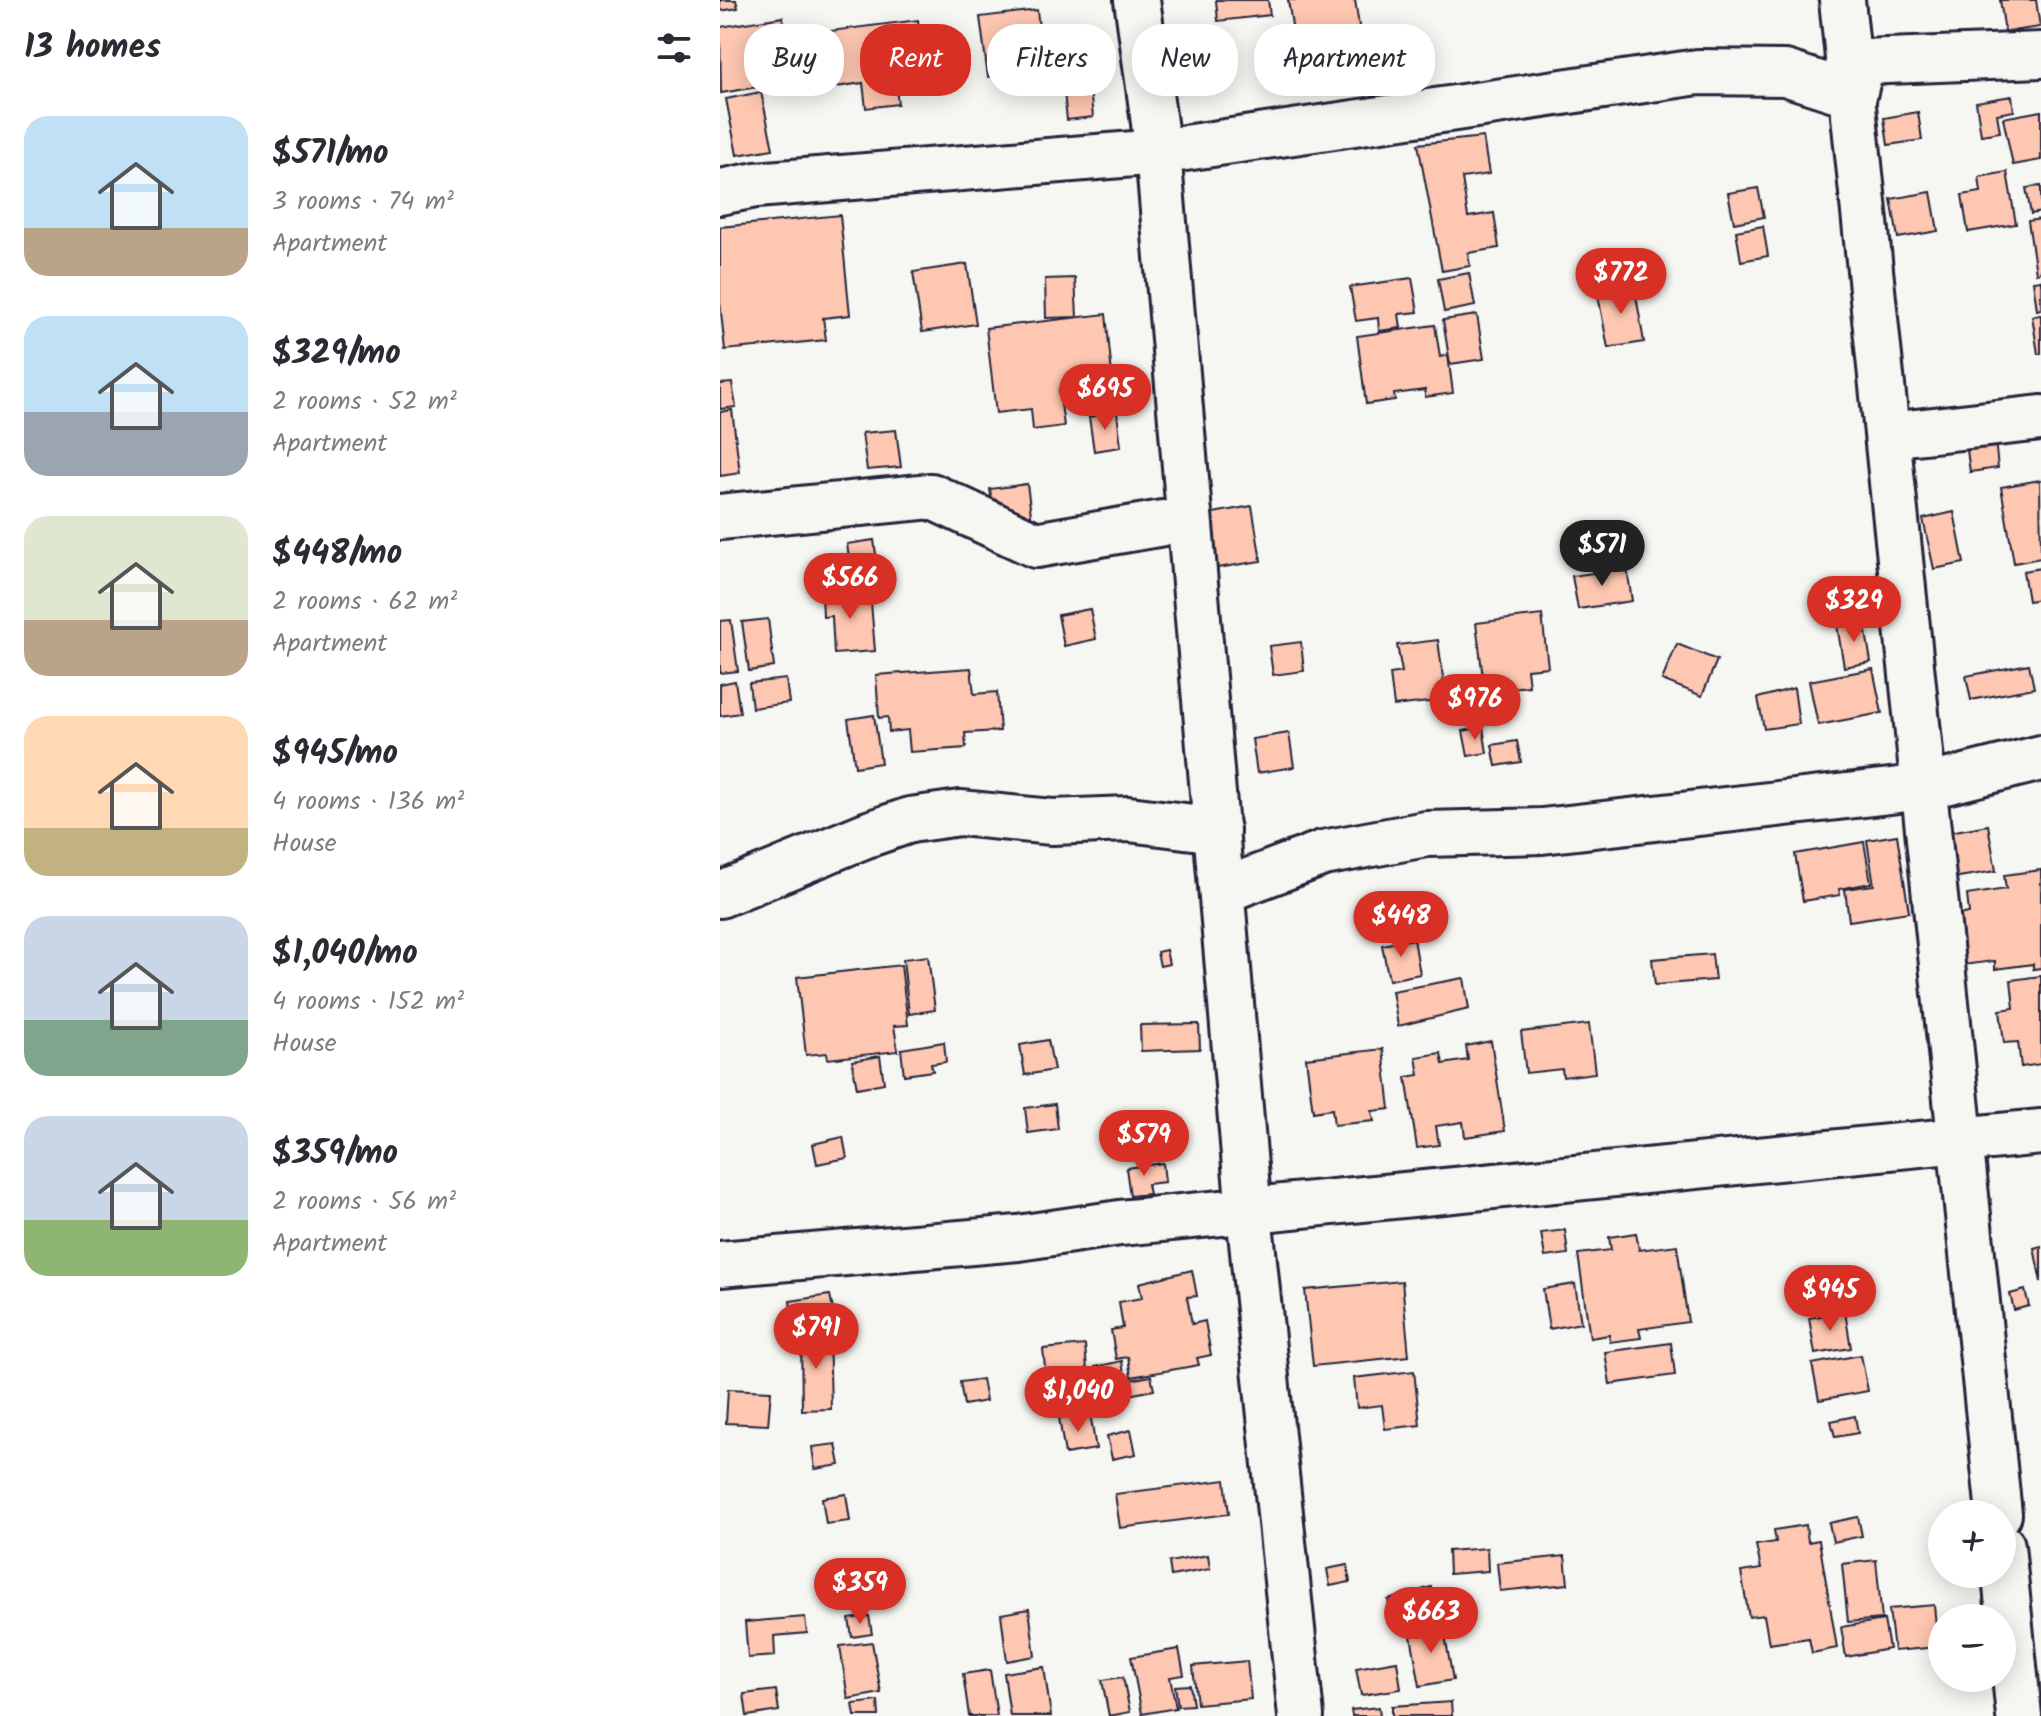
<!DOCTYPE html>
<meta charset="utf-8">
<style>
:root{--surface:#fff;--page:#f7f7f7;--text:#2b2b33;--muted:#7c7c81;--accent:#d93025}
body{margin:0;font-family:Kalam,sans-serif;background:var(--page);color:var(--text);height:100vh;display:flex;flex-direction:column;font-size:30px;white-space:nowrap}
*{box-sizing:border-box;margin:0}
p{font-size:26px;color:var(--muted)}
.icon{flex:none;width:44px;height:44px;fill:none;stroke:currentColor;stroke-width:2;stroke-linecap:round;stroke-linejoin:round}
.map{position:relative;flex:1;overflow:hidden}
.panel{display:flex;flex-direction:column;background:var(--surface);width:720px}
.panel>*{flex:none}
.guide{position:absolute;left:24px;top:24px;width:760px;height:72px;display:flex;gap:16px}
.controls{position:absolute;left:1208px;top:1500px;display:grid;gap:16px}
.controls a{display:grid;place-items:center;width:88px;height:88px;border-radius:50%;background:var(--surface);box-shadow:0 4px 20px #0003;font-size:40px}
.price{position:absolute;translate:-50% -68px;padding:0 18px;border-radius:28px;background:var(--accent);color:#fff;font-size:26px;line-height:52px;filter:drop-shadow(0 2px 4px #0008)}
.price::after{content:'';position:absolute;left:50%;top:48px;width:24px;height:18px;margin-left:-12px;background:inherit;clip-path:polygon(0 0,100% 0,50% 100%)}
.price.selected{background:#222;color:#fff}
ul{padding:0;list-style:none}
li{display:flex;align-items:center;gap:24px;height:200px;padding:0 24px}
li span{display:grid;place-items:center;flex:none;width:224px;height:160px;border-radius:24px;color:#555}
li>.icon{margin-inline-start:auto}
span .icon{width:96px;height:96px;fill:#fffc;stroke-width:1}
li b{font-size:34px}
h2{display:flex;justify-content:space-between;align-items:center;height:96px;padding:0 24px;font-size:34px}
.pill{padding:0 28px;border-radius:32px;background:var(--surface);box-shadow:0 4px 20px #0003;font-size:28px;line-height:72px}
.pill.selected{background:var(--accent);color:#fff}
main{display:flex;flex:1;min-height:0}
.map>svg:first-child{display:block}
.building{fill:#fec7b1;stroke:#22223b;stroke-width:2}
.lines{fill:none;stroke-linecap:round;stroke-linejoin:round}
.minor-casing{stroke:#22223b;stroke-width:50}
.minor{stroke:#f6f6f2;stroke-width:44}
</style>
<main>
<section class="panel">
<h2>13 homes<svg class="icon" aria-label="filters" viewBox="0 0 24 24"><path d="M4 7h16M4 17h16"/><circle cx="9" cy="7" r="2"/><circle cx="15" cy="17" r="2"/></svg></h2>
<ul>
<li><span style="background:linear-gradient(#bfe0f5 70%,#b9a48a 0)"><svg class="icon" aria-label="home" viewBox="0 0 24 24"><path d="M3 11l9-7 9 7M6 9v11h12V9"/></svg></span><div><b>$571/mo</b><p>3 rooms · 74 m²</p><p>Apartment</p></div></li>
<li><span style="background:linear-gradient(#bfe0f5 60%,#9aa5b1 0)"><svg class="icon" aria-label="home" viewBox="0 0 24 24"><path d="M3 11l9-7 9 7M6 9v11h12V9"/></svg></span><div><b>$329/mo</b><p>2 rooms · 52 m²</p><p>Apartment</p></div></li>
<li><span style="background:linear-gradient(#dfe7d0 65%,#b9a48a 0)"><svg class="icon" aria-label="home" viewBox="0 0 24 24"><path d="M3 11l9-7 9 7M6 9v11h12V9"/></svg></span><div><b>$448/mo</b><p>2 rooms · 62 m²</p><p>Apartment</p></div></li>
<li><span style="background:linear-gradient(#ffd9b3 70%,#c2b280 0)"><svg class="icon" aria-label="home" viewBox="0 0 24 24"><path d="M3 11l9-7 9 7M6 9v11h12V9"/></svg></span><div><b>$945/mo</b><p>4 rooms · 136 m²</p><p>House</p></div></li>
<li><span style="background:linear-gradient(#c9d6e8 65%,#7fa58c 0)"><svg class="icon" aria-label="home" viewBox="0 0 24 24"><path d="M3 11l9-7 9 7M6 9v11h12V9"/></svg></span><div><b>$1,040/mo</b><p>4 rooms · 152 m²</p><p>House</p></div></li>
<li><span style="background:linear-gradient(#c9d6e8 65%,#8fb573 0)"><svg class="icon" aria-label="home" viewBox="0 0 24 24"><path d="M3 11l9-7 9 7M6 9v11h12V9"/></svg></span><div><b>$359/mo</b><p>2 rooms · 56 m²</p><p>Apartment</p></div></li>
</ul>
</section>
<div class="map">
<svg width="1321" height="1716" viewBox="0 0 1321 1716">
<rect width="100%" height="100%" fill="#f6f6f2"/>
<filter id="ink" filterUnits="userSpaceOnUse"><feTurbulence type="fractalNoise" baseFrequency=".0125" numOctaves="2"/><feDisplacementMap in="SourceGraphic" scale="16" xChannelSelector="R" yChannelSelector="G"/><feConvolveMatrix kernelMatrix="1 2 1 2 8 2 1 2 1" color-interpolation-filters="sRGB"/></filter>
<g filter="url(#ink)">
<g class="building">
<path d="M 0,0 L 16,0 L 18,8 L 0,11 Z"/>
<path d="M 496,0 L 548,0 L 550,15 L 498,21 Z"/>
<path d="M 568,0 L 635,0 L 648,85 L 583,95 Z"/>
<path d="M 1280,0 L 1316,0 L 1320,27 L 1285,32 Z"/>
<path d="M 317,10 L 319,28 L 325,27 L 330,69 L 268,77 L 260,17 Z"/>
<path d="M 63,17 L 75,81 L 1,93 L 0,27 Z"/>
<path d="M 198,20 L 205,76 L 175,80 L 178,104 L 146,108 L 143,83 L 109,88 L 102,32 Z"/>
<path d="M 370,89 L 373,117 L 347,120 L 344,92 Z"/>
<path d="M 41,92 L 53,149 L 17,155 L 6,99 Z"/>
<path d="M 1292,96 L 1294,111 L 1277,114 L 1280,132 L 1261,135 L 1256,102 Z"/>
<path d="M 1321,111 L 1321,160 L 1293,165 L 1283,118 Z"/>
<path d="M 1198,112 L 1202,140 L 1168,145 L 1164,118 Z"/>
<path d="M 763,137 L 769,174 L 742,178 L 748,217 L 774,213 L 779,248 L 748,253 L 750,266 L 722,271 L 698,144 Z"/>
<path d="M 1287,172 L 1296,224 L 1248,232 L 1242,195 L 1261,192 L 1259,177 Z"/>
<path d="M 1321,186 L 1321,212 L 1311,214 L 1306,188 Z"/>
<path d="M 1038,188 L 1044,217 L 1014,223 L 1008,193 Z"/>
<path d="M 1211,192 L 1218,231 L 1178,238 L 1171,199 Z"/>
<path d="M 120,215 L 130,315 L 103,318 L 106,340 L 5,350 L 0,302 L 0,227 Z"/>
<path d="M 1321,219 L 1321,272 L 1316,273 L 1308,221 Z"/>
<path d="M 1043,226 L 1048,256 L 1021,261 L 1016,231 Z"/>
<path d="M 247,264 L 256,324 L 202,332 L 193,272 Z"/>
<path d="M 749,273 L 755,306 L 724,312 L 718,279 Z"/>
<path d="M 355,278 L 357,317 L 326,318 L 325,279 Z"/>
<path d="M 692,278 L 698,312 L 679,314 L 681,328 L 659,331 L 658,318 L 636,321 L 630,287 Z"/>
<path d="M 1321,280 L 1321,309 L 1317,310 L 1313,281 Z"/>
<path d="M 914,284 L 924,342 L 888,348 L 877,290 Z"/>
<path d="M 386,314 L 392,375 L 362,378 L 363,386 L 339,389 L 344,426 L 313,430 L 311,409 L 276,413 L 266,328 Z"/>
<path d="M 757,315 L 764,359 L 730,364 L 723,320 Z"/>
<path d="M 1321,315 L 1321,354 L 1318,354 L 1312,316 Z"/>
<path d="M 715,325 L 720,357 L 728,355 L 733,393 L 705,397 L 705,390 L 674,394 L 675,400 L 646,404 L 637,336 Z"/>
<path d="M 12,383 L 16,407 L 0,409 L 0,384 Z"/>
<path d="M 12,410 L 20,473 L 0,476 L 0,412 Z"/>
<path d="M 397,412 L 401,447 L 374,451 L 369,417 Z"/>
<path d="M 176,430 L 181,467 L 147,470 L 142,433 Z"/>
<path d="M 1275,440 L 1278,468 L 1250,472 L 1246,443 Z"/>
<path d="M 1320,480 L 1321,558 L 1294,563 L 1281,487 Z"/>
<path d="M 307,484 L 312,522 L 276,528 L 270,489 Z"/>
<path d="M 532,506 L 541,561 L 491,569 L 482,515 Z"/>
<path d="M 1234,512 L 1244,563 L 1214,569 L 1203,519 Z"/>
<path d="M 154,540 L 157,562 L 130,566 L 127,544 Z"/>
<path d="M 907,568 L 912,601 L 858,609 L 852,576 Z"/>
<path d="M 1321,568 L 1321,599 L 1308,601 L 1303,571 Z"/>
<path d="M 150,590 L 155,651 L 114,654 L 112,616 L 103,617 L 102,593 Z"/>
<path d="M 370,609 L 376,639 L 344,646 L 338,615 Z"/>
<path d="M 822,615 L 828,667 L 807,669 L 809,686 L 771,690 L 770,677 L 763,678 L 756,623 Z"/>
<path d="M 48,619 L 54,667 L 29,671 L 22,622 Z"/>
<path d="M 11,620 L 18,671 L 0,673 L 0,621 Z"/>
<path d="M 1144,620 L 1151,662 L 1124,667 L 1117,625 Z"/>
<path d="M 718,640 L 726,700 L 674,706 L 670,674 L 682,672 L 677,645 Z"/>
<path d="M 581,642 L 584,671 L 553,675 L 549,646 Z"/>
<path d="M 957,644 L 997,660 L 982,696 L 942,680 Z"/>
<path d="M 1309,664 L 1314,688 L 1251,700 L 1246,676 Z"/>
<path d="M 251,668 L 254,694 L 277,692 L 280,731 L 245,733 L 246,748 L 190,752 L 188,730 L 169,732 L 168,717 L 159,718 L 156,675 Z"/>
<path d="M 1153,669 L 1162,713 L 1098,725 L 1089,681 Z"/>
<path d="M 66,679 L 69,703 L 32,708 L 29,683 Z"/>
<path d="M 15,681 L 20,713 L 0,716 L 0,684 Z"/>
<path d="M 1074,688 L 1079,724 L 1044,729 L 1038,698 Z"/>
<path d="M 154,715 L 161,763 L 135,767 L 128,719 Z"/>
<path d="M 763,727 L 767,753 L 748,756 L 743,731 Z"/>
<path d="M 569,733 L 574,767 L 537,773 L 532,739 Z"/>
<path d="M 797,741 L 801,762 L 776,766 L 772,745 Z"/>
<path d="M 1268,825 L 1276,871 L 1232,878 L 1224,833 Z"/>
<path d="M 1177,835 L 1189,912 L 1129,921 L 1125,889 L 1154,885 L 1147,840 Z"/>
<path d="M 1144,842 L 1151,883 L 1119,889 L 1120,895 L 1083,901 L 1075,854 Z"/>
<path d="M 1321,870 L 1321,968 L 1313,969 L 1313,964 L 1275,969 L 1275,961 L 1243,965 L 1237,915 L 1249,913 L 1247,895 L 1286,889 L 1284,875 Z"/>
<path d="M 668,906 L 670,920 L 660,922 L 657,908 Z"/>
<path d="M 697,909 L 701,932 L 678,935 L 674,913 Z"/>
<path d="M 694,939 L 700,974 L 669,980 L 662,945 Z"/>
<path d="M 446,950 L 449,964 L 440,966 L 437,952 Z"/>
<path d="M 992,954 L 995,980 L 935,985 L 932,959 Z"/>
<path d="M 208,956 L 215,1010 L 189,1014 L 183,959 Z"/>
<path d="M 181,965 L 188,1025 L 174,1026 L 178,1051 L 108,1059 L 107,1053 L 86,1055 L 77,977 Z"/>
<path d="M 1321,976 L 1321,1064 L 1301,1067 L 1298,1042 L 1284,1043 L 1280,1010 L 1294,1008 L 1291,980 Z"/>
<path d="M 744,978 L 749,1009 L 678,1026 L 672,991 Z"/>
<path d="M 479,1024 L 480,1049 L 421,1051 L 420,1025 Z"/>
<path d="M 869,1024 L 875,1073 L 843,1077 L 842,1069 L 806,1073 L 801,1032 Z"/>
<path d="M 328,1040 L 334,1070 L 305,1075 L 300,1045 Z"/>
<path d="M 771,1041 L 785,1131 L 745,1137 L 743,1122 L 716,1126 L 719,1145 L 697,1148 L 686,1077 L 699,1075 L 696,1057 L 721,1053 L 723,1064 L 748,1060 L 746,1046 Z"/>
<path d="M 224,1042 L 226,1062 L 211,1064 L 213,1071 L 184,1075 L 181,1049 Z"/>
<path d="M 663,1049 L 670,1109 L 652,1111 L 654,1121 L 614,1125 L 612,1109 L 593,1112 L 586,1058 Z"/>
<path d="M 160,1056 L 164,1083 L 137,1088 L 132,1061 Z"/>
<path d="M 335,1104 L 338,1129 L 308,1133 L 305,1108 Z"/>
<path d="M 123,1137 L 127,1158 L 97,1164 L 93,1144 Z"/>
<path d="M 443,1163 L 445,1182 L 427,1184 L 429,1194 L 410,1196 L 406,1168 Z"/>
<path d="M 845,1230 L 848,1254 L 825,1257 L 821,1233 Z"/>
<path d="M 916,1233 L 919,1250 L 957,1245 L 968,1322 L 919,1329 L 921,1338 L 890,1342 L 889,1335 L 870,1338 L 858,1254 L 891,1250 L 889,1237 Z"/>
<path d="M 1321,1246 L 1321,1282 L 1314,1248 Z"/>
<path d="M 472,1270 L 477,1296 L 467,1297 L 472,1324 L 485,1321 L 491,1355 L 477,1358 L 479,1365 L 411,1377 L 408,1357 L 396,1359 L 391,1330 L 403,1328 L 399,1302 L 422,1298 L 419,1283 Z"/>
<path d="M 682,1281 L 689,1356 L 593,1366 L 585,1290 Z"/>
<path d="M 855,1284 L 861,1323 L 829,1329 L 823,1289 Z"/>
<path d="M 1305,1290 L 1309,1306 L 1294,1310 L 1290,1294 Z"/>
<path d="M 110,1295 L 114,1315 L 73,1323 L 70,1301 Z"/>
<path d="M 1125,1312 L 1131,1348 L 1095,1354 L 1089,1318 Z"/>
<path d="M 109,1331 L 111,1409 L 82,1410 L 81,1332 Z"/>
<path d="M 951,1343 L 955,1375 L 890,1384 L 885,1352 Z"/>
<path d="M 365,1345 L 368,1383 L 327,1386 L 323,1349 Z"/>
<path d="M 1141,1355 L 1148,1391 L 1099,1400 L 1092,1364 Z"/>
<path d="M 402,1361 L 405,1381 L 431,1376 L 434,1390 L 382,1400 L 375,1367 Z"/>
<path d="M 694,1371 L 700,1425 L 665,1429 L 662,1405 L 637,1408 L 634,1378 Z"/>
<path d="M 262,1379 L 266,1401 L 244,1405 L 240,1382 Z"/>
<path d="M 8,1389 L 51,1391 L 48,1425 L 6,1423 Z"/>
<path d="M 370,1413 L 376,1449 L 345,1454 L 339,1418 Z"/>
<path d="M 1135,1416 L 1138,1433 L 1115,1437 L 1111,1421 Z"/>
<path d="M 411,1430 L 416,1454 L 392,1459 L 387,1436 Z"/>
<path d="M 116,1444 L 120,1465 L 95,1469 L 92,1447 Z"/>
<path d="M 505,1480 L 509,1514 L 400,1528 L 395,1494 Z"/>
<path d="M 126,1494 L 130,1521 L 106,1524 L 102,1498 Z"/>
<path d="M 1138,1517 L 1142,1536 L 1113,1542 L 1109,1523 Z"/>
<path d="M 1086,1525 L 1088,1542 L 1099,1540 L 1117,1648 L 1092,1653 L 1089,1638 L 1049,1644 L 1044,1615 L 1029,1617 L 1021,1572 L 1041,1569 L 1036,1545 L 1056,1542 L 1054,1530 Z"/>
<path d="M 767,1548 L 768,1571 L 729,1574 L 728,1551 Z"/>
<path d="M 488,1555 L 490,1569 L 451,1576 L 449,1562 Z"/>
<path d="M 845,1556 L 848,1584 L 780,1591 L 777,1563 Z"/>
<path d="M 1156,1560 L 1162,1619 L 1128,1622 L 1122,1564 Z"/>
<path d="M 627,1565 L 630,1582 L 610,1586 L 607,1569 Z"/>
<path d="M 711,1587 L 718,1622 L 687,1629 L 684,1617 L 672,1620 L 668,1600 Z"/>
<path d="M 1214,1605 L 1218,1647 L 1174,1651 L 1169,1609 Z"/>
<path d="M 309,1609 L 315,1656 L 287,1661 L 281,1614 Z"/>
<path d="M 149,1616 L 152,1634 L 132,1637 L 129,1619 Z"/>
<path d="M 85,1617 L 87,1633 L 54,1636 L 55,1656 L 28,1658 L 25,1622 Z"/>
<path d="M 1164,1620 L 1169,1649 L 1126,1657 L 1121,1627 Z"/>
<path d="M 723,1625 L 733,1680 L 700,1686 L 690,1630 Z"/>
<path d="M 152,1642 L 161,1693 L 128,1699 L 120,1646 Z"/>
<path d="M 459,1649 L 464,1675 L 450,1677 L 456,1708 L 422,1714 L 411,1657 Z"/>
<path d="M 527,1661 L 531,1699 L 477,1704 L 473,1666 Z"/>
<path d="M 677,1661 L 681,1689 L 641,1695 L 636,1668 Z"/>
<path d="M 324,1667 L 331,1716 L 290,1716 L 284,1673 Z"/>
<path d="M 270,1670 L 277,1716 L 249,1716 L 243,1674 Z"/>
<path d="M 403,1677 L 410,1712 L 389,1716 L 382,1680 Z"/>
<path d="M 470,1685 L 473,1705 L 458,1706 L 455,1686 Z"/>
<path d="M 56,1690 L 59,1711 L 27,1716 L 24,1694 Z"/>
<path d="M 158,1701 L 159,1716 L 135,1716 L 133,1704 Z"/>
<path d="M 731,1702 L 732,1716 L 672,1716 L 672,1706 Z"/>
<path d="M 659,1707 L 660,1716 L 632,1716 L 631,1710 Z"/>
</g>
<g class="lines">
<g class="minor-casing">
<g id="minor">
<path d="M 417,0 L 438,152 L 529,1213 L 581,1716"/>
<path d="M 1122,0 L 1279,1514"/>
<path d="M 0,192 L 36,185 L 438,152 L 978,72 L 1065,73 L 1134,95 L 1142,62 L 1321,55"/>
<path d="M 1168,435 L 1321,418"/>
<path d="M 0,517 L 211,496 L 316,545 L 443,523"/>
<path d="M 502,891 L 603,853 L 706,834 L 822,831 L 1205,787 L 1321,758"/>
<path d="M 0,895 L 146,835 L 190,820 L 240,813 L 332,822 L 409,819 L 497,830"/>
<path d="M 0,1264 L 298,1238 L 400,1223 L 1321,1132"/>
<path d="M 1282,1546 L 1299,1716"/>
</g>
</g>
<use href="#minor" class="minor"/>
</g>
</g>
</svg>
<div class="controls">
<a>+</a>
<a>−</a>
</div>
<b class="price" style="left:901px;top:316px">$772</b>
<b class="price" style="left:385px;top:432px">$695</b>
<b class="price selected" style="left:882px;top:588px">$571</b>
<b class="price" style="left:130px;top:621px">$566</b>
<b class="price" style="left:1134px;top:644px">$329</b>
<b class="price" style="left:755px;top:742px">$976</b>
<b class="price" style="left:681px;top:959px">$448</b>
<b class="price" style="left:424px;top:1178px">$579</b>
<b class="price" style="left:1110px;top:1333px">$945</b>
<b class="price" style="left:96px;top:1371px">$791</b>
<b class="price" style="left:358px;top:1434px">$1,040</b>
<b class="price" style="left:140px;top:1626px">$359</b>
<b class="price" style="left:711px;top:1655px">$663</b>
<div class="guide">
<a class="pill">Buy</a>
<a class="pill selected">Rent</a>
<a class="pill">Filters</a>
<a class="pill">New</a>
<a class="pill">Apartment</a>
</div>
</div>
</main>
